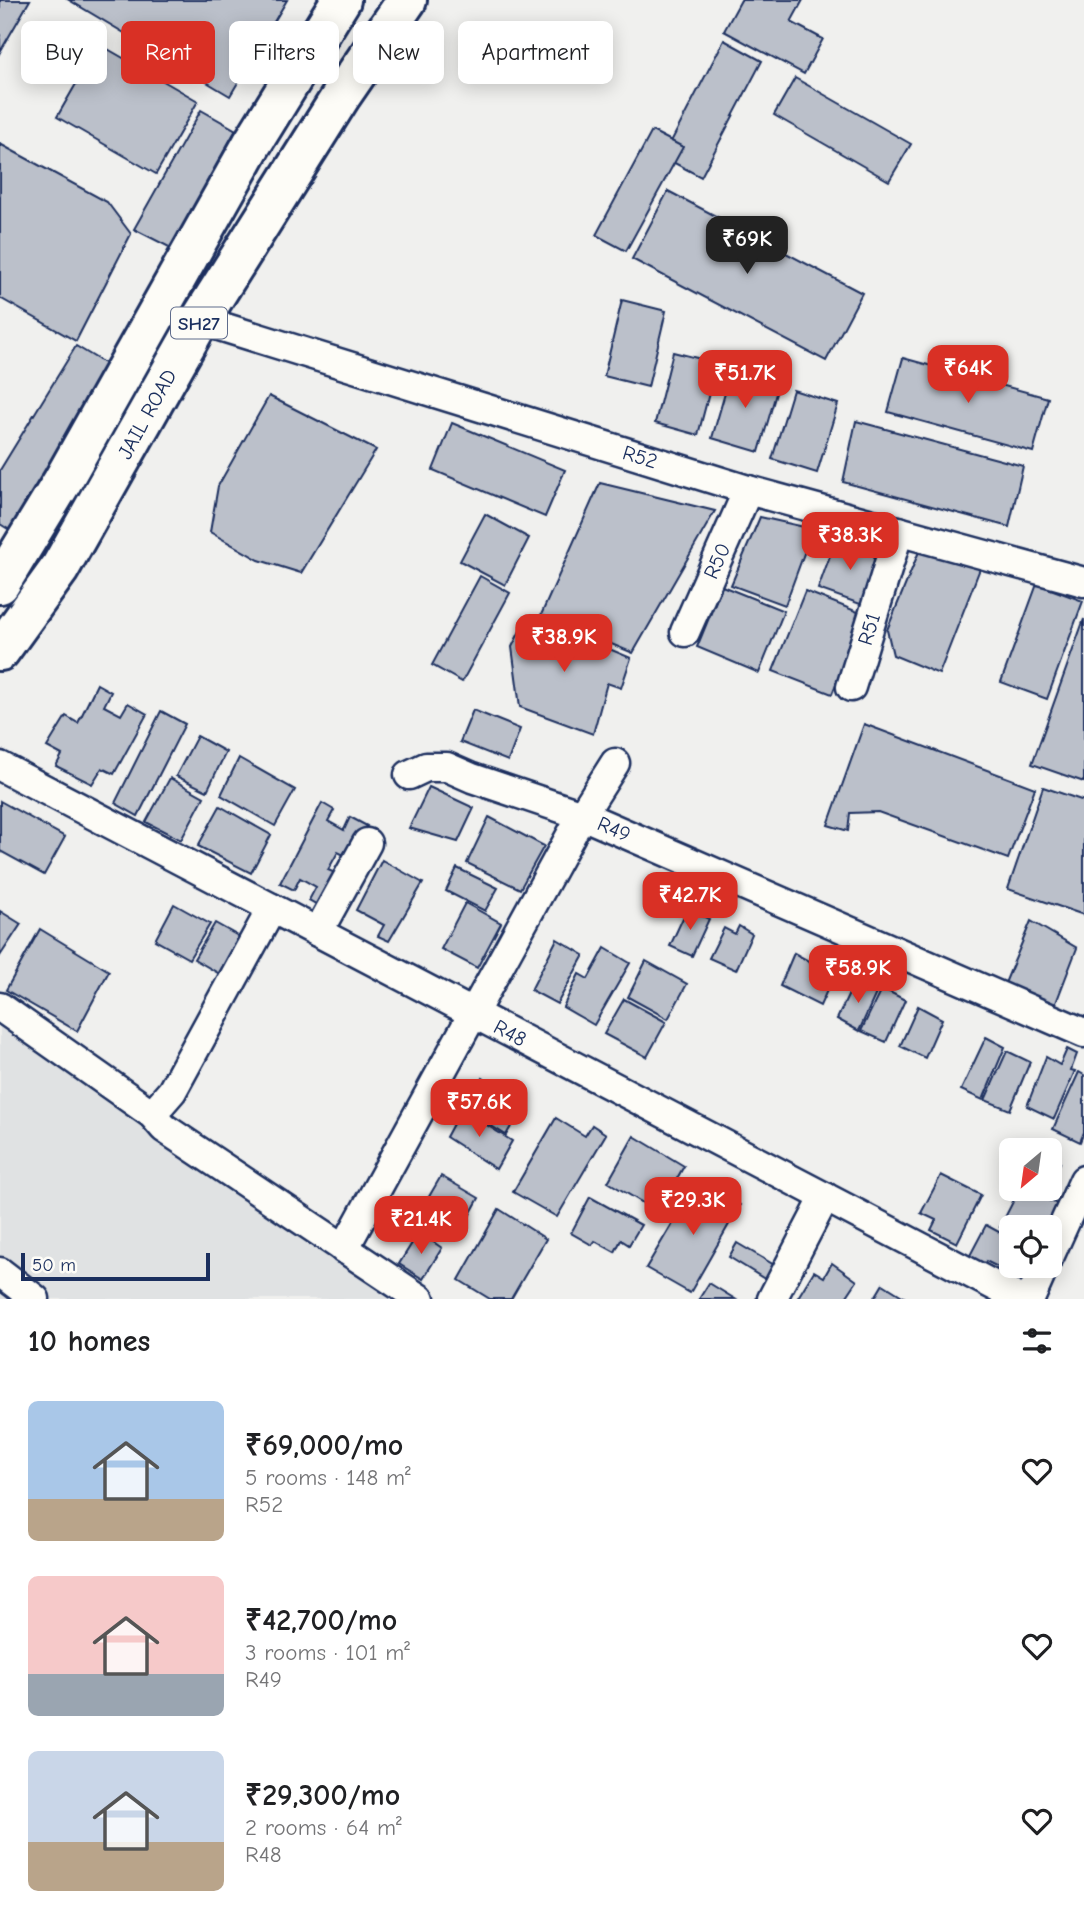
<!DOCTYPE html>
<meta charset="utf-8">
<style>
:root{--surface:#fff;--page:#f6f6f6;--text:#202124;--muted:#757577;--accent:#d93025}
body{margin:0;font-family:"Comic Neue",sans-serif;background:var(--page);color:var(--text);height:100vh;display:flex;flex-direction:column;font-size:26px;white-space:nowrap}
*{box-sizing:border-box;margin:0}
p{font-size:23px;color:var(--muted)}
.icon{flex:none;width:38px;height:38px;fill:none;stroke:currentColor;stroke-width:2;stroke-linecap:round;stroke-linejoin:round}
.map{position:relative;height:1299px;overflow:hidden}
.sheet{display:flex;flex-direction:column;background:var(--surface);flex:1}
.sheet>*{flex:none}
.banner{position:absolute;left:21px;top:21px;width:700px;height:63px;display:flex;gap:14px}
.needle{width:46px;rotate:209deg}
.buttons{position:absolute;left:999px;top:1138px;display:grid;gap:14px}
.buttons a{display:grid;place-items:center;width:63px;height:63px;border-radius:10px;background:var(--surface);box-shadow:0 4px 18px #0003;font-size:35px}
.scale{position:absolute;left:21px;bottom:18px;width:189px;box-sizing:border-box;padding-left:7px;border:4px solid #1b2f5e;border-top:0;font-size:19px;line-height:24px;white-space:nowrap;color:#1b2f5e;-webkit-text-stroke:5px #fdfcf7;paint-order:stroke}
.price{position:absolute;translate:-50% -60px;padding:0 16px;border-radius:14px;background:var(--accent);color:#fff;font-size:23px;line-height:46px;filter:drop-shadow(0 2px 4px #0008)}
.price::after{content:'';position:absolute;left:50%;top:42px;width:21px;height:16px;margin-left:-10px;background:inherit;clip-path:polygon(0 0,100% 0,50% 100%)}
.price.active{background:#222;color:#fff}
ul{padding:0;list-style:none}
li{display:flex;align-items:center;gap:21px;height:175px;padding:0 28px}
li span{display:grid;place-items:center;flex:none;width:196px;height:140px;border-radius:10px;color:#555}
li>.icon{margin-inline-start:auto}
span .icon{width:84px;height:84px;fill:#fffc;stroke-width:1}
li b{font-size:30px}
h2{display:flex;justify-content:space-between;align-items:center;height:84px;padding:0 28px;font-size:30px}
.chip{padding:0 24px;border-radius:10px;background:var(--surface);box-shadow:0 4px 18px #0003;font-size:24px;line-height:63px}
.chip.active{background:var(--accent);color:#fff}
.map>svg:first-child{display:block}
.built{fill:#e0e2e3}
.building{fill:#bbc0ca;stroke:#1b2f5e;stroke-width:2}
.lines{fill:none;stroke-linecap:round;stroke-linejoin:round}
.street-casing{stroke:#1b2f5e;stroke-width:33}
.primary-casing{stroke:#1b2f5e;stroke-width:44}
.street{stroke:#fdfcf7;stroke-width:28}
.primary{stroke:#fdfcf7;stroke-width:38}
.labels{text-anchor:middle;stroke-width:5;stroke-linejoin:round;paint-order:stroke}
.shield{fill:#fdfcf7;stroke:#5f6c8c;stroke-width:2}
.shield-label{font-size:19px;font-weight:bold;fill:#1b2f5e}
.street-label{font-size:21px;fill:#1b2f5e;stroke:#fdfcf7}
</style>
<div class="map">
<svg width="1084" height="1299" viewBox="0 0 1084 1299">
<rect width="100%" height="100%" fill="#f0f0ee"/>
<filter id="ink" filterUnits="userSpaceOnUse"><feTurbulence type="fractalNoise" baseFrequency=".0143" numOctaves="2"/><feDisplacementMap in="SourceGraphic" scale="14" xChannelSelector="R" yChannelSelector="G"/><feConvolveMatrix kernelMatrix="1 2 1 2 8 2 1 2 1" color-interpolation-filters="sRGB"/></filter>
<g filter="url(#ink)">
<path class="built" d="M 0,1023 L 403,1299 L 0,1299 Z"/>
<g class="building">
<path d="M 0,0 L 30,0 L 0,52 Z"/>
<path d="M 69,0 L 287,0 L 230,96 Z"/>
<path d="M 741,0 L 803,0 L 791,22 L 823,39 L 804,74 L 724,31 Z"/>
<path d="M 724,40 L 762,61 L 701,177 L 663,157 Z"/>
<path d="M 99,44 L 198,101 L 156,174 L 57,117 Z"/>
<path d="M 795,78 L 911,144 L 889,181 L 774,115 Z"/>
<path d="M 201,110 L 236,130 L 171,248 L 134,229 Z"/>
<path d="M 652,131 L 683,147 L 626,251 L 596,235 Z"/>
<path d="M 0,144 L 107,202 L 131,234 L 76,341 L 0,298 Z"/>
<path d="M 668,191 L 862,293 L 826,361 L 632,259 Z"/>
<path d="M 622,300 L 666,311 L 648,387 L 604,376 Z"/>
<path d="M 76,346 L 114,369 L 13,532 L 0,524 L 0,470 Z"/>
<path d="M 673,352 L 717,363 L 698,435 L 655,423 Z"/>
<path d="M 903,358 L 1048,398 L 1033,452 L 888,412 Z"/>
<path d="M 732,369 L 779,383 L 759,452 L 712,438 Z"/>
<path d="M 793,390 L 838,404 L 817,473 L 772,459 Z"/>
<path d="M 269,396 L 376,450 L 301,573 L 259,560 L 210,532 L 218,486 Z"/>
<path d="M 856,421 L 1023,466 L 1009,527 L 843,482 Z"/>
<path d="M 452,423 L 565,470 L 545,517 L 433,470 Z"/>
<path d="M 600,483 L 715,511 L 633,653 L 541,615 Z"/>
<path d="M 485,514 L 529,538 L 505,585 L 460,561 Z"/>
<path d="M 760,517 L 813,529 L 785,605 L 731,585 Z"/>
<path d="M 836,539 L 882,555 L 863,605 L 818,589 Z"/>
<path d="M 920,549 L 981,566 L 939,674 L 893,655 L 887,630 Z"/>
<path d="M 480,576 L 510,593 L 462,682 L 432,665 Z"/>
<path d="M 1037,584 L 1083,601 L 1047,699 L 1001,682 Z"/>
<path d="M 722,586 L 784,611 L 759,673 L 697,647 Z"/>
<path d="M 805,591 L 863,614 L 832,694 L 773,671 Z"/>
<path d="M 528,615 L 631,658 L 621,688 L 607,683 L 593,734 L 520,707 L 512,647 Z"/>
<path d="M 1084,619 L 1084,782 L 1032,764 Z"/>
<path d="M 97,684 L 111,692 L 104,706 L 121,715 L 128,703 L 147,714 L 114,774 L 102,768 L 92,784 L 56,766 L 62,755 L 47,747 L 66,716 L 78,723 Z"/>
<path d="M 473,710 L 520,729 L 508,761 L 460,742 Z"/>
<path d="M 161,711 L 185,724 L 138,816 L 115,803 Z"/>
<path d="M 864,724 L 1035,788 L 1008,859 L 878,812 L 850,813 L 848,831 L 828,825 Z"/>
<path d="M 197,736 L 226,752 L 207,791 L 176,776 Z"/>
<path d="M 239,758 L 295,790 L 275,826 L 221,795 Z"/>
<path d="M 170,778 L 204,797 L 181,840 L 146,822 Z"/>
<path d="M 429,787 L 474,808 L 458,842 L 409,828 Z"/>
<path d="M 1043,787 L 1084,801 L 1084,915 L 1008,889 Z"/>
<path d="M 0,801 L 65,837 L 44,875 L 0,851 Z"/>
<path d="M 322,803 L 334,810 L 328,821 L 344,830 L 350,817 L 367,826 L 350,858 L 338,852 L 328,870 L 340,875 L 323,908 L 309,900 L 316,887 L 300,878 L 294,890 L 280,883 Z"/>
<path d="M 220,806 L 271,835 L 251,873 L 198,846 Z"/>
<path d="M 489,817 L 544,846 L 520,889 L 467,863 Z"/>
<path d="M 382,860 L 423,883 L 389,941 L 378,936 L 384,925 L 356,910 Z"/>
<path d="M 457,868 L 498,888 L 485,911 L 446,891 Z"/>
<path d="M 465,903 L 501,923 L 477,968 L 441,949 Z"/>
<path d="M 174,904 L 210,924 L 189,959 L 155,940 Z"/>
<path d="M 687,909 L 709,919 L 692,956 L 670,946 Z"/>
<path d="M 0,911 L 21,924 L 0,956 Z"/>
<path d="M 1031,921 L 1077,948 L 1054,1008 L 1003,988 Z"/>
<path d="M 215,923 L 245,940 L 225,977 L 194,959 Z"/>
<path d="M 739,926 L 752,934 L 736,970 L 709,958 L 724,928 L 735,934 Z"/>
<path d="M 40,929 L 109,971 L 77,1031 L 6,990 Z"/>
<path d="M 557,939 L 584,955 L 557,1004 L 531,990 Z"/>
<path d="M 605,948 L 630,963 L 594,1025 L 563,1007 L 579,974 L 588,979 Z"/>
<path d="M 794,953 L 834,975 L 820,1006 L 780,986 Z"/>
<path d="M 646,961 L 687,984 L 668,1019 L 628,997 Z"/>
<path d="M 856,979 L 878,989 L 859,1031 L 837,1019 Z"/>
<path d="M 882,988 L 905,1000 L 886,1042 L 861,1031 Z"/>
<path d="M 624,999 L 666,1022 L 647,1057 L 604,1034 Z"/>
<path d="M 918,1006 L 942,1019 L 925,1058 L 900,1046 Z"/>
<path d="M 986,1037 L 1005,1047 L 983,1100 L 961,1090 Z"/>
<path d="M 1067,1049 L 1077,1054 L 1071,1070 L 1075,1071 L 1054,1119 L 1027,1106 L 1046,1057 L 1060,1065 Z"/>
<path d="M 1007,1051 L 1030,1062 L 1010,1110 L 985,1100 Z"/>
<path d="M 1079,1072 L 1084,1075 L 1084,1132 L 1080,1142 L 1053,1129 Z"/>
<path d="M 483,1078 L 525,1103 L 506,1135 L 477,1117 L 490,1096 L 478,1088 Z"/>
<path d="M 461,1109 L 512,1141 L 496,1169 L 446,1137 Z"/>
<path d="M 556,1118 L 585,1136 L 592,1125 L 606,1134 L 557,1217 L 513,1192 Z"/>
<path d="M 634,1136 L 684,1166 L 658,1212 L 608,1182 Z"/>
<path d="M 1050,1158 L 1060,1163 L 1050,1182 Z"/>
<path d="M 941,1175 L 981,1195 L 957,1243 L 931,1230 L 936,1220 L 921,1213 Z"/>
<path d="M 441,1176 L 479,1198 L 458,1236 L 420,1212 Z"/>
<path d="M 698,1180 L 740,1205 L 690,1293 L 646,1268 Z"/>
<path d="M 1020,1188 L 1060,1205 L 1049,1227 L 1012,1227 L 1012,1233 L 1000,1227 Z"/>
<path d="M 590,1197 L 641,1225 L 629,1245 L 621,1240 L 615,1252 L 595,1241 L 592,1245 L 571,1233 Z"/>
<path d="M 499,1209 L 546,1239 L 511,1299 L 490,1299 L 459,1280 Z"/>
<path d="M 986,1225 L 1012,1239 L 1012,1261 L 1006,1271 L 986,1261 L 981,1269 L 967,1261 Z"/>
<path d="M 419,1232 L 442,1248 L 423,1279 L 399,1264 Z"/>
<path d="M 737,1243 L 776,1266 L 768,1281 L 729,1257 Z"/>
<path d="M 832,1263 L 857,1281 L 845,1299 L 797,1299 L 814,1271 L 824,1277 Z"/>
<path d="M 709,1283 L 735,1299 L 699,1299 Z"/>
<path d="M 883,1284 L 907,1299 L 874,1299 Z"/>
</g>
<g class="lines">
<g class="street-casing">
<g id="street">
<path d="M 200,320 L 748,490 L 1084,582"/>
<path d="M 685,632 L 748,490"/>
<path d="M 851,687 L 899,531"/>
<path d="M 0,766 L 1020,1299"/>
<path d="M 409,775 L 426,767 L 447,767 L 472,778 L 582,815 L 615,763"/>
<path d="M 318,932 L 367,843"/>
<path d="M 0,1007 L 152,1114 L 164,1128 L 420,1299"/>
<path d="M 152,1114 L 172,1091 L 272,908"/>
<path d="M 344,1249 L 582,815 L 1084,1033"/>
<path d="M 1050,1255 L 1084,1180"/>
<path d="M 0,1272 L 35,1299"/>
<path d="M 772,1299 L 825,1197"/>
<path d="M 1030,1299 L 1045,1265"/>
</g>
</g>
<g class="primary-casing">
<g id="primary">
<path d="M 0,584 L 62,482 L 252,144 L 341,0"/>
<path d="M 0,651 L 60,568 L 200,320 L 341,96 L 407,0"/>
</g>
</g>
<use href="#street" class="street"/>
<use href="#primary" class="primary"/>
</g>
</g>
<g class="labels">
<rect class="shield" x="171" y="307.5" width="56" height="31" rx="5"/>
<g class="shield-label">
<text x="199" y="330">SH27</text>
</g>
<g class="street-label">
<text transform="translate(147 414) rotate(-61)" y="7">JAIL ROAD</text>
<text transform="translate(640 457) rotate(17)" y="7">R52</text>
<text transform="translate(717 561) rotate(-66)" y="7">R50</text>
<text transform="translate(869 629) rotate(-73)" y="7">R51</text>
<text transform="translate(614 829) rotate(23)" y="7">R49</text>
<text transform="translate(510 1033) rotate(28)" y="7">R48</text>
</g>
</g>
</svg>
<div class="buttons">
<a><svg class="needle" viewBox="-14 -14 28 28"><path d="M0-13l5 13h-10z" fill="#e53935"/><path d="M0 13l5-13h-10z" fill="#757577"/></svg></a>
<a><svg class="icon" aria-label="locate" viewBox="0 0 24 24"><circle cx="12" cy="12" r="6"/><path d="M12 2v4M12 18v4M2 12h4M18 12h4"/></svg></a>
</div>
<div class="scale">50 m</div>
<b class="price active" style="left:747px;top:276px">₹69K</b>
<b class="price" style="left:968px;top:405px">₹64K</b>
<b class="price" style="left:745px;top:410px">₹51.7K</b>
<b class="price" style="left:850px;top:572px">₹38.3K</b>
<b class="price" style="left:564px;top:674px">₹38.9K</b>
<b class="price" style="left:690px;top:932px">₹42.7K</b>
<b class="price" style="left:858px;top:1005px">₹58.9K</b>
<b class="price" style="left:479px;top:1139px">₹57.6K</b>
<b class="price" style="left:693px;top:1237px">₹29.3K</b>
<b class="price" style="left:421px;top:1256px">₹21.4K</b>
<div class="banner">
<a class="chip">Buy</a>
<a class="chip active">Rent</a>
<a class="chip">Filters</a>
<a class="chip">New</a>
<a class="chip">Apartment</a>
</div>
</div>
<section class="sheet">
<h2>10 homes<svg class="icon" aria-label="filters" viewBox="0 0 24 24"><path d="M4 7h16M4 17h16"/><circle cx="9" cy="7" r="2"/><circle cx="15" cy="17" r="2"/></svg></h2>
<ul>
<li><span style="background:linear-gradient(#a9c7e8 70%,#b9a48a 0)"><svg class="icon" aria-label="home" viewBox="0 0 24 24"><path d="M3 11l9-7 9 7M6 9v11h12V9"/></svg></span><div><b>₹69,000/mo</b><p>5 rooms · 148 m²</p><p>R52</p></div><svg class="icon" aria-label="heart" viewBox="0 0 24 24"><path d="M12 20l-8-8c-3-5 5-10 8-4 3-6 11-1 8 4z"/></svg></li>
<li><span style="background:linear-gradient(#f6c9c9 70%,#9aa5b1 0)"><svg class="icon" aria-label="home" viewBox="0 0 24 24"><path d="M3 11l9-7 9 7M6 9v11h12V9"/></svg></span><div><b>₹42,700/mo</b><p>3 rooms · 101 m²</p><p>R49</p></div><svg class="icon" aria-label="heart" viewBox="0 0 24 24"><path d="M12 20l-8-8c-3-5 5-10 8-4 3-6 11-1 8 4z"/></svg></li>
<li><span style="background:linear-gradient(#c9d6e8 65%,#b9a48a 0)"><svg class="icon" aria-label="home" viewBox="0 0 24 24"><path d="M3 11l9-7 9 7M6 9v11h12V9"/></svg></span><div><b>₹29,300/mo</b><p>2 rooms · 64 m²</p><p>R48</p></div><svg class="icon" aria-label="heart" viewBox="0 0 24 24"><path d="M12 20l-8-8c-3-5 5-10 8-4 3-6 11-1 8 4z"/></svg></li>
</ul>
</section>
